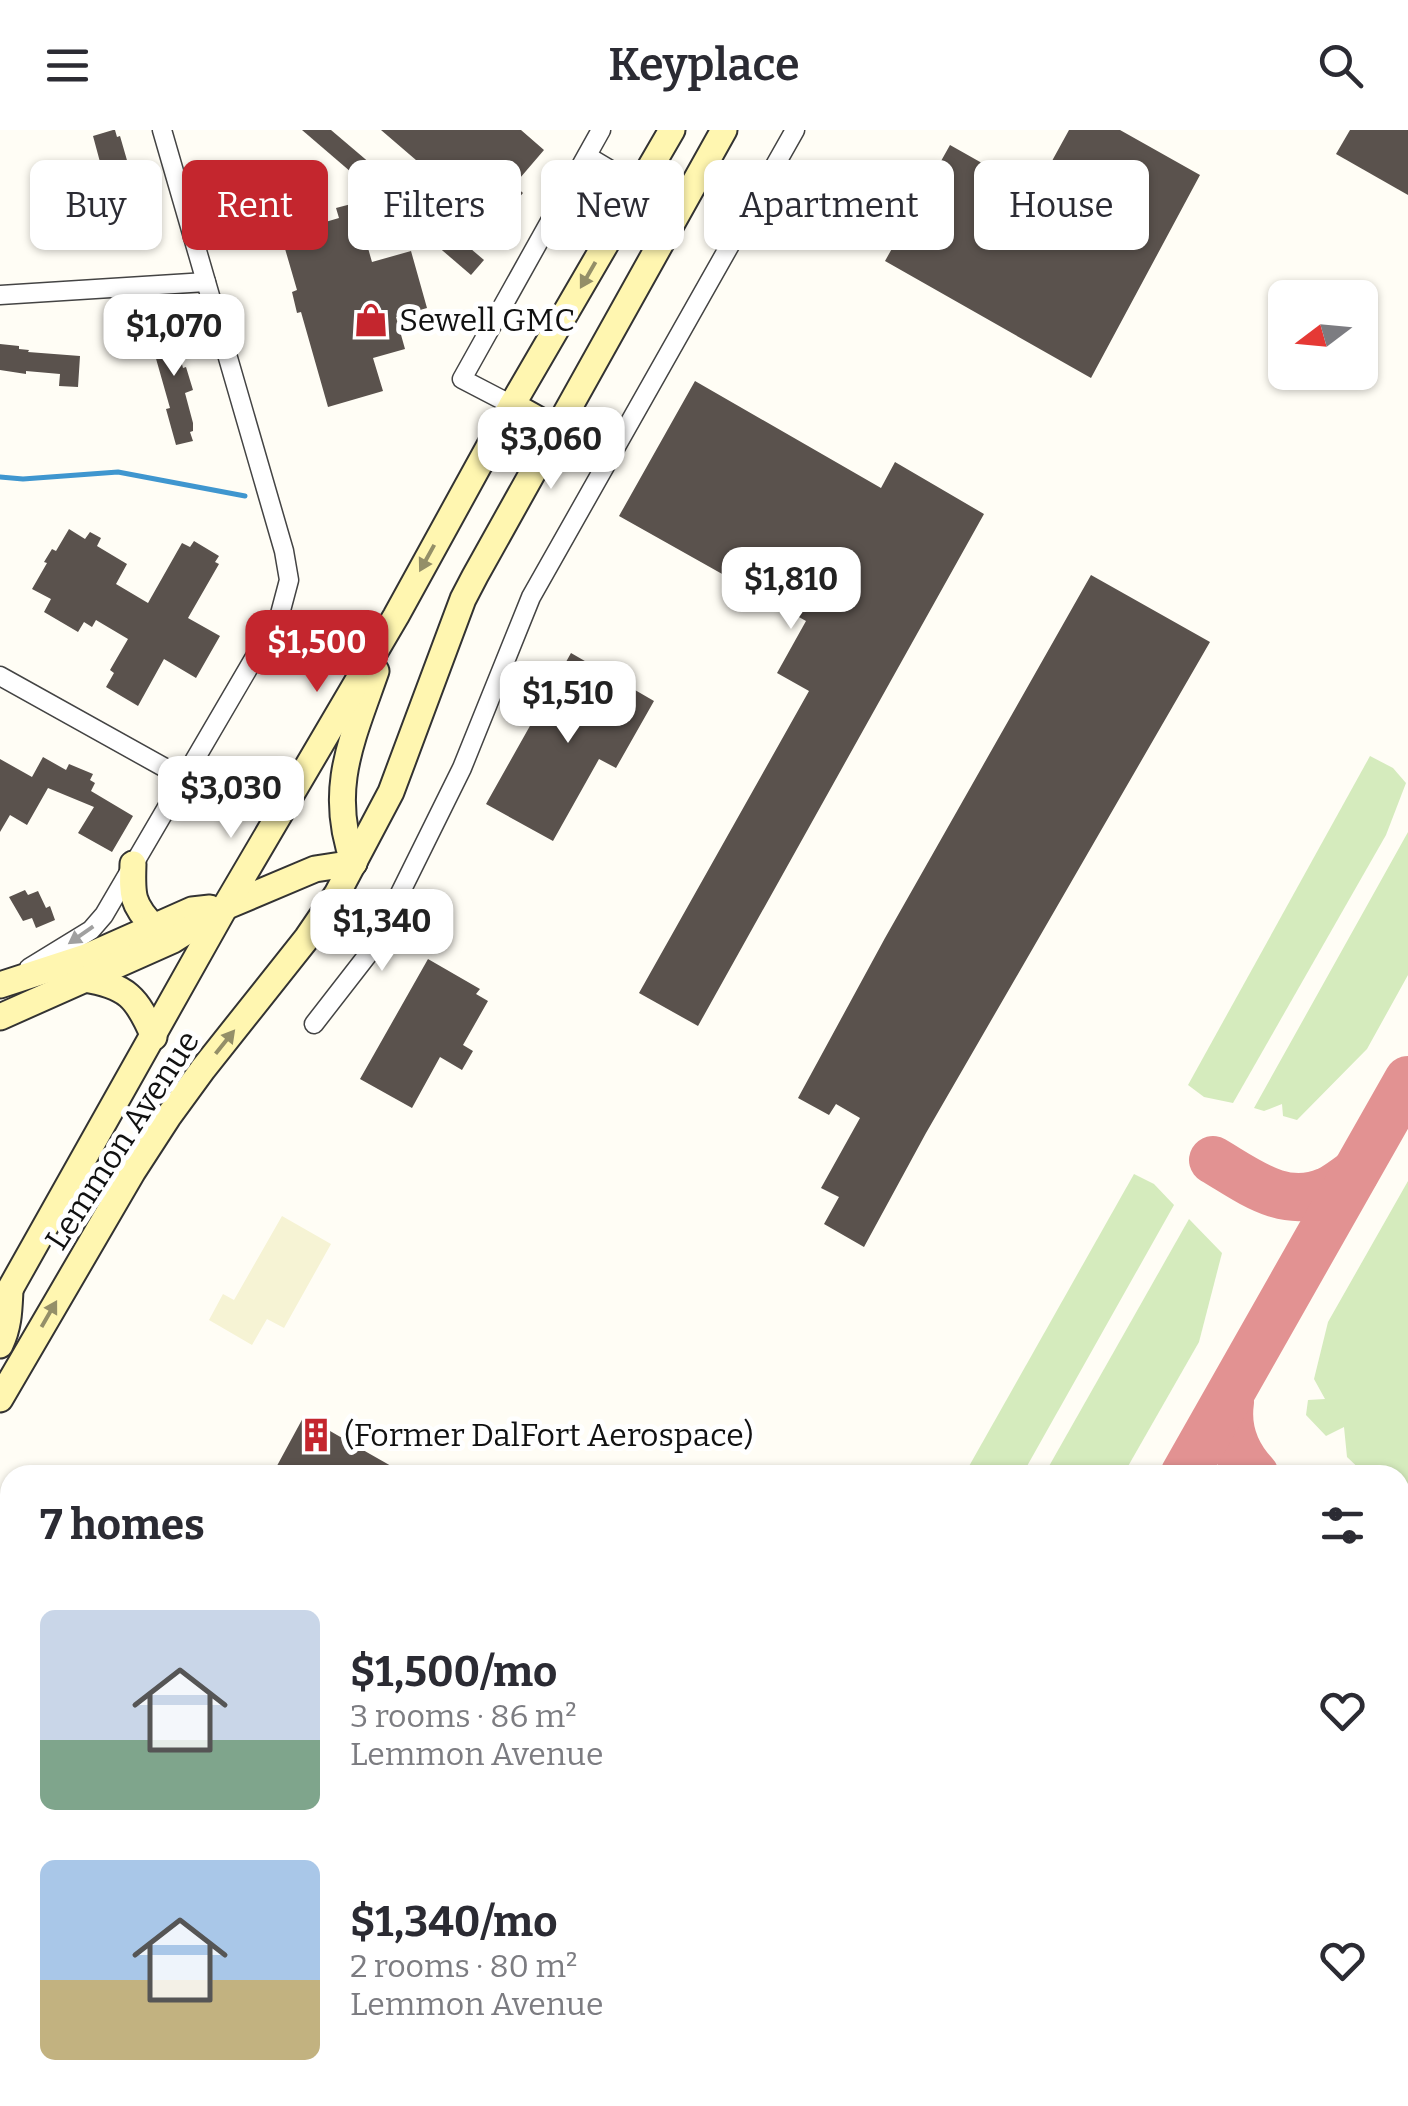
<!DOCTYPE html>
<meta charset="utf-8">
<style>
:root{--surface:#fff;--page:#f2f2f3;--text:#2b2b33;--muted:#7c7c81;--accent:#c4262e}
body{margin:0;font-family:Bitter,serif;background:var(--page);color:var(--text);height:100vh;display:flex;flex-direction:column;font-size:38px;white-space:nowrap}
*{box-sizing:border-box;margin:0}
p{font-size:32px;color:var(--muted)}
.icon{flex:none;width:55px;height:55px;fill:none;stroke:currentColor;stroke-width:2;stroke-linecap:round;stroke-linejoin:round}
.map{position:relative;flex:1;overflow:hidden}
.details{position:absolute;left:0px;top:1335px;width:1410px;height:642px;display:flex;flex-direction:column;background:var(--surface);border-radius:30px 30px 0 0;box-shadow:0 2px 8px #0004}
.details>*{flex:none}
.hud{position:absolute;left:30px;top:30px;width:1350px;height:90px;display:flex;gap:20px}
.needle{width:65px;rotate:254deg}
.tools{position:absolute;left:1268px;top:150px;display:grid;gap:20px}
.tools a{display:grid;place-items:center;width:110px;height:110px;border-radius:15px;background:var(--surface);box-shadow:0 2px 8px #0004;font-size:50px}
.price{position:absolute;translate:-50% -85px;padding:0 22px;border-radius:20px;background:#fff;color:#222;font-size:32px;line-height:65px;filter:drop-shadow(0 2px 5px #0008)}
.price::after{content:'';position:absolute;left:50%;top:60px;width:30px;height:22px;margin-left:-15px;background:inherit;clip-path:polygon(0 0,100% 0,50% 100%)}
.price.on{background:var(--accent);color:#fff}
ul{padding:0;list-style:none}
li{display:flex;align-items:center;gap:30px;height:250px;padding:0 40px}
li span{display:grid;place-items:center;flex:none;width:280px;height:200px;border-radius:15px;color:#555}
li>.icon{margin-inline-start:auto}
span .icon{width:120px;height:120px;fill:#fffc;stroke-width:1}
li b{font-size:42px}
h2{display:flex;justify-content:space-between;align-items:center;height:120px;padding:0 40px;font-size:42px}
.chip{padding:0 35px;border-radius:15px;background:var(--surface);box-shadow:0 2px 8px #0004;font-size:35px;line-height:90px}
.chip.on{background:var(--accent);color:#fff}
header{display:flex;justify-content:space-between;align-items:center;height:130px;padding:0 40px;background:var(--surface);font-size:45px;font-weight:600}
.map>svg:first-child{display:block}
.farmland{fill:#f6f3d4}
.green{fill:#d5ebbd}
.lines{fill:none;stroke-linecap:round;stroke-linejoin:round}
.stream{stroke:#3f96cf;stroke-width:5}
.taxiway{stroke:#e29292;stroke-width:48}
.runway{stroke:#e29292;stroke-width:120}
.building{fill:#5a524d}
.street-casing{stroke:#444;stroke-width:21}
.secondary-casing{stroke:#333;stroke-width:29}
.street{stroke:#fff;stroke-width:18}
.secondary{stroke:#fff6b0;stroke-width:25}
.oneway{fill:#948f68}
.oneway2{fill:#a0a0a0}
.labels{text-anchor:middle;stroke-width:10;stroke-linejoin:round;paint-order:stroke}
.poi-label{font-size:32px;fill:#111;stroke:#fff;text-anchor:start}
.street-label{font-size:32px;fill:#111;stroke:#fff}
</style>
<header><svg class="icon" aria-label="menu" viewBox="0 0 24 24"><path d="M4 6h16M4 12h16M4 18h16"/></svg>Keyplace<svg class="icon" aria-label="search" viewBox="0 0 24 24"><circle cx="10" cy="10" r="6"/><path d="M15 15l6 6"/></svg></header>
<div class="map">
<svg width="1408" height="1976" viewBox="0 0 1408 1976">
<rect width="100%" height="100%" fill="#fffdf5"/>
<path class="farmland" d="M 282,1086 L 331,1114 L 284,1198 L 267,1189 L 252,1215 L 209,1190 L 223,1164 L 234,1170 Z"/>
<g class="green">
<path d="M 1370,626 L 1393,638 L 1406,653 L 1386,705 L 1233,973 L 1204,967 L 1188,955 Z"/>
<path d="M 1408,702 L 1408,845 L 1367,919 L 1297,990 L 1283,986 L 1282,974 L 1264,981 L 1254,978 Z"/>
<path d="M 1134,1044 L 1154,1054 L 1174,1075 L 1022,1345 L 964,1345 Z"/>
<path d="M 1408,1051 L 1408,1358 L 1400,1356 L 1400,1345 L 1366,1345 L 1347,1327 L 1344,1297 L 1326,1306 L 1306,1285 L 1308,1270 L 1325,1269 L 1314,1249 L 1328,1192 Z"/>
<path d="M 1189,1089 L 1222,1123 L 1199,1212 L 1123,1345 L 1044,1345 Z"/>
<path d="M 1408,1769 L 1408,1976 L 1290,1976 L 1294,1968 L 1400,1968 L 1400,1783 Z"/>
<path d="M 690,1968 L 771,1968 L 766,1976 L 686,1976 Z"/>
<path d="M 966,1968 L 1107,1968 L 1103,1976 L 961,1976 Z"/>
</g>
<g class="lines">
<path class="stream" d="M 0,347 L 23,349 L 118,342 L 245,366"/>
<g class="taxiway">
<path d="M 1213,1030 C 1249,1051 1284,1080 1327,1061 C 1337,1057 1346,1049 1355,1043"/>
<path d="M 1230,1272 C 1226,1301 1236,1325 1255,1345"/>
<path d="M 1184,1345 L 1408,950"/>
<path d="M 1400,1430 L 1408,1437"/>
<path d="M 1400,1629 L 1408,1615"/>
<path d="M 825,1976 L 830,1968"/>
</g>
<g class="runway">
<path d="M 1400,1620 L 1408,1606"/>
<path d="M 1198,1976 L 1203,1968"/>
</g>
</g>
<g class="building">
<path d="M 113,0 L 115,0 L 117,7 L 120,6 L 137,65 L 149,61 L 153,78 L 144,80 L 153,115 L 135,120 L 133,113 L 124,115 L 115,81 L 105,84 L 99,60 L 107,58 L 93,6 Z"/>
<path d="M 302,0 L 331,0 L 484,130 L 471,145 Z"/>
<path d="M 381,0 L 521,0 L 544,20 L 514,55 L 523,63 L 494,97 Z"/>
<path d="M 1069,0 L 1120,0 L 1200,45 L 1091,248 L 885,131 L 950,15 L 1012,50 L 1025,31 L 1030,31 L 1047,40 Z"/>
<path d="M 1350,0 L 1408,0 L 1408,65 L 1336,24 Z"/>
<path d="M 355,73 L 372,132 L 411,121 L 427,178 L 396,187 L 405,219 L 373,228 L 383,261 L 328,277 L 301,182 L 297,183 L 292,162 L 297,160 L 281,105 L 339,88 L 336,78 Z"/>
<path d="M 173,184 L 178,204 L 174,204 L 183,238 L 186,237 L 193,260 L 185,263 L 193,293 L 193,301 L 190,302 L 193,311 L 176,315 L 166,279 L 170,278 L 153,218 L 159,217 L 152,190 Z"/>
<path d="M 0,214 L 19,216 L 19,219 L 29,220 L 28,222 L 80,226 L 78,257 L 59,256 L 60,244 L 26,241 L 26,244 L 0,240 Z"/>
<path d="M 695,251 L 881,358 L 895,332 L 984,384 L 698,896 L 639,863 L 809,561 L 777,543 L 806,491 L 619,386 Z"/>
<path d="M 69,399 L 85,409 L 90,402 L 101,408 L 97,416 L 127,434 L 116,454 L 148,473 L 182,413 L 190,417 L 194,411 L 219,426 L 215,432 L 219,434 L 188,488 L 220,506 L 196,548 L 164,529 L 138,576 L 106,557 L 114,543 L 110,540 L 128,509 L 96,490 L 92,497 L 84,492 L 78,502 L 44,482 L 51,469 L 32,459 L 47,433 L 44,432 L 52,419 L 56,421 Z"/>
<path d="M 1091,445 L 1210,512 L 926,1003 L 864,1117 L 824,1094 L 839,1067 L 821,1058 L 860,988 L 836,974 L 829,985 L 798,968 L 885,808 Z"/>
<path d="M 571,523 L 654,571 L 616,638 L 599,629 L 553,711 L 486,674 Z"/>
<path d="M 43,627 L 66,640 L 69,634 L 93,644 L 90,650 L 95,653 L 91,661 L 133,686 L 112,722 L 78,703 L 94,677 L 48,658 L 27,695 L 10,685 L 0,702 L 0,629 L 32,647 Z"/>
<path d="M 25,760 L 28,765 L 38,761 L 46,778 L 50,776 L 55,790 L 36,798 L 32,788 L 23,791 L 9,767 Z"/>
<path d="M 428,829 L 480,859 L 476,864 L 488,871 L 463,915 L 473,921 L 462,940 L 440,927 L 412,978 L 360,949 Z"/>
<path d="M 304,1286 L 370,1324 L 407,1345 L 272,1345 Z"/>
</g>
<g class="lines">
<g class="street-casing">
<g id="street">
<path d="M 587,26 L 639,57"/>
<path d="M 0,165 L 206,152"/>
<path d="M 512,275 L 462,249 L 601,0"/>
<path d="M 0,546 L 185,649"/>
<path d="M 29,838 L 91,800 L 104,785 L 280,484 L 289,450 L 284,421 L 162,0"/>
<path d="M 314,894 L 373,818 L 462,638 L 531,467 L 795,0"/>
</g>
</g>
<g class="secondary-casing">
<g id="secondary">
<path d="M 512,275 L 555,299"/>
<path d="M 354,733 C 327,660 352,610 376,541"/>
<path d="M 133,734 C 132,764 131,774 154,797"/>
<path d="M 84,849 C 127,856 137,867 154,907"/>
<path d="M 0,855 L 86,827 L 192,780 L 210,778"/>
<path d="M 0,887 L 173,810 L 225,777 L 315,739 L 354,733"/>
<path d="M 0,1177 L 225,777 L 396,486 L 512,275 L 672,0"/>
<path d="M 0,1215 C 9,1196 9,1180 10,1160"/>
<path d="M 0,1269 L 133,1041 L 168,987 L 203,939 L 307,808 L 337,764 L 391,662 L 463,469 L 475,446 L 724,0"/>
</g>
</g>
<use href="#street" class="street"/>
<use href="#secondary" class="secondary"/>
</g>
<defs><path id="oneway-solid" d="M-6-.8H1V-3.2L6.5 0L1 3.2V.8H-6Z" transform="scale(2.5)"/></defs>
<g class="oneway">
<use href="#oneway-solid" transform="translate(588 145) rotate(120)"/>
<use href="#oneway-solid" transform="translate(427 428) rotate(119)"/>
<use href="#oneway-solid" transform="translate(225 912) rotate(-51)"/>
<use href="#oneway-solid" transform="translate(49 1184) rotate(-60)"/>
</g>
<use class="oneway2" href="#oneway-solid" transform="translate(81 805) rotate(145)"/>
<defs>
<g id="shop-bare" transform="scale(2.7)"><path d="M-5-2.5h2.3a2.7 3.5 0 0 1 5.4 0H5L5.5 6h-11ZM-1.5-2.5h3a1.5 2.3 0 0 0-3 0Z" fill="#c4262e" stroke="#fff" stroke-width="2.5" paint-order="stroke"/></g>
<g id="building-bare" transform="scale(2.7)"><path d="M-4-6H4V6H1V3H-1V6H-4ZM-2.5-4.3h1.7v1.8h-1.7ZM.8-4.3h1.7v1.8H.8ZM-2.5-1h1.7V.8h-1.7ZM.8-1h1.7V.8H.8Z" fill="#c4262e" stroke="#fff" stroke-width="2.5" paint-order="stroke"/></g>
</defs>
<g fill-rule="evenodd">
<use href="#shop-bare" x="371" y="190"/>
<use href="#building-bare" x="316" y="1305"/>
</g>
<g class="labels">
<g class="poi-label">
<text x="399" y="201">Sewell GMC</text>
<text x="344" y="1316">(Former DalFort Aerospace)</text>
</g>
<g class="street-label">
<text transform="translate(122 1010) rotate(-57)" y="11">Lemmon Avenue</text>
</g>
</g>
</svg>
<div class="tools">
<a><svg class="needle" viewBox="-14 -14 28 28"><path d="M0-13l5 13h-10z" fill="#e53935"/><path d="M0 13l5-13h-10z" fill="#7c7c81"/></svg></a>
</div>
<b class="price" style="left:174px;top:249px">$1,070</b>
<b class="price" style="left:551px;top:362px">$3,060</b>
<b class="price" style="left:791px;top:502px">$1,810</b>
<b class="price on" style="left:317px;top:565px">$1,500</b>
<b class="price" style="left:568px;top:616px">$1,510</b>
<b class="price" style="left:231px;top:711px">$3,030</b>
<b class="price" style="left:382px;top:844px">$1,340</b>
<div class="hud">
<a class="chip">Buy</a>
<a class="chip on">Rent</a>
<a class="chip">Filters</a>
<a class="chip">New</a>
<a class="chip">Apartment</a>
<a class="chip">House</a>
</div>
<section class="details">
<h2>7 homes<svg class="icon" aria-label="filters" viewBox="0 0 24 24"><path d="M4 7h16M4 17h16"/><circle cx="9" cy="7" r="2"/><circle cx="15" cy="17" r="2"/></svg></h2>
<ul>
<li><span style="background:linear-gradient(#c9d6e8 65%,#7fa58c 0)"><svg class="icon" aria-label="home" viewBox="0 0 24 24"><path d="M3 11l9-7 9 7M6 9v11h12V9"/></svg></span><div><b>$1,500/mo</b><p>3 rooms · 86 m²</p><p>Lemmon Avenue</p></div><svg class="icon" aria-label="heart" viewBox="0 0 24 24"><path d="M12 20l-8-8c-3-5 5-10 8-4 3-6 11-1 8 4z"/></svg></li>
<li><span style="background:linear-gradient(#a9c7e8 60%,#c2b280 0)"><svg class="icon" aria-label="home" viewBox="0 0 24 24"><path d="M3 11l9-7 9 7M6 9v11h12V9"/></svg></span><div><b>$1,340/mo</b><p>2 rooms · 80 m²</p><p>Lemmon Avenue</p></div><svg class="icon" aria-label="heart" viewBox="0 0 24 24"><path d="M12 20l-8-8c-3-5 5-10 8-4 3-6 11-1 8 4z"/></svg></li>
</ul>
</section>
</div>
